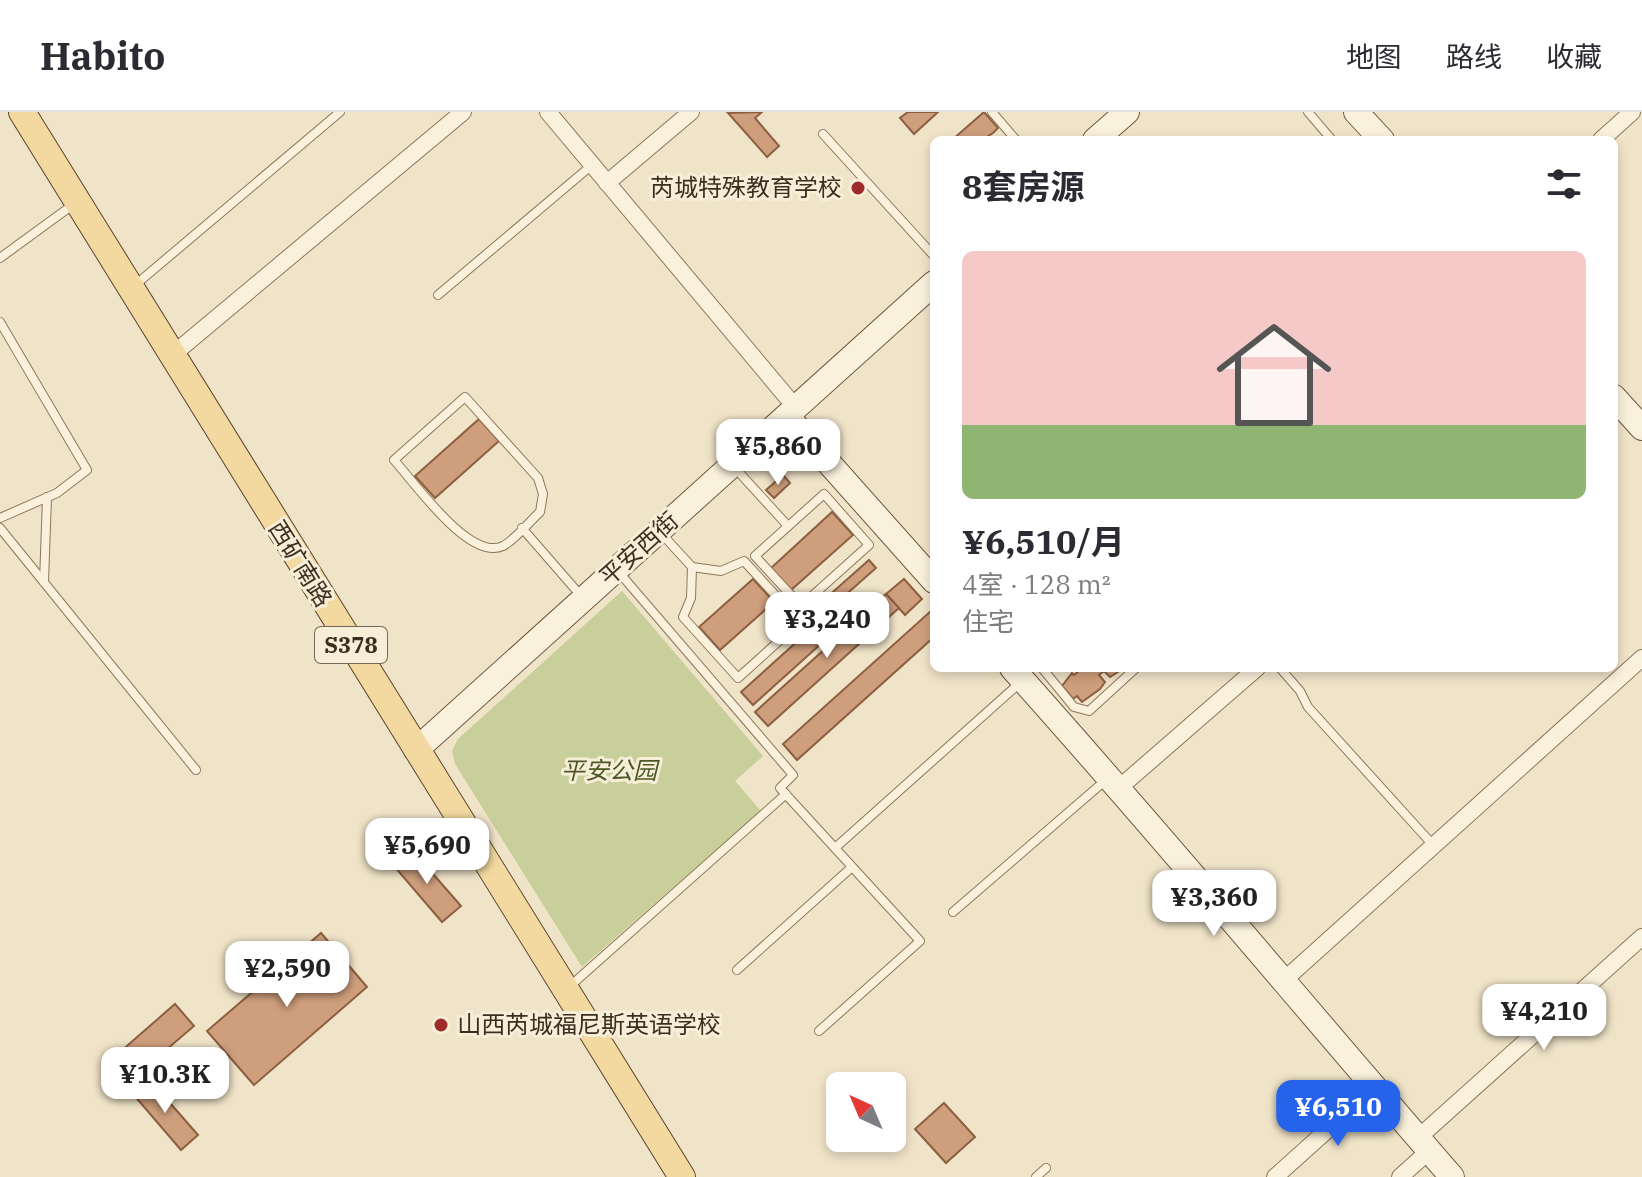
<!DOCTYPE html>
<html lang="zh">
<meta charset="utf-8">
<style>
:root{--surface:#fff;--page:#f2f2f3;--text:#2b2b33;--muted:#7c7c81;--line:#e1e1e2;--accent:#2563eb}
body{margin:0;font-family:"IBM Plex Serif","Noto Sans SC",serif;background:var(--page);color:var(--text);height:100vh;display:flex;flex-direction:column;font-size:30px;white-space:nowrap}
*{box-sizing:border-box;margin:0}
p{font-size:26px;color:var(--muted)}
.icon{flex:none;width:44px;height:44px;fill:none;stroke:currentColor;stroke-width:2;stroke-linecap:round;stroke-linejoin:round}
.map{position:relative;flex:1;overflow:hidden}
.side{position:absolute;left:930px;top:24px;width:688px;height:536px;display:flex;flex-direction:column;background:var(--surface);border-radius:12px;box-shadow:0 4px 12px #0003}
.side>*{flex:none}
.needle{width:52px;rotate:316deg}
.controls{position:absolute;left:826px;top:960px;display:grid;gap:16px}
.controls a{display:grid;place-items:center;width:80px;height:80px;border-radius:12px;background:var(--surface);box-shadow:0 4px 12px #0003;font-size:40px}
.price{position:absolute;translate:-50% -68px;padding:0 18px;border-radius:16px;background:#fff;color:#222;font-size:26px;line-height:52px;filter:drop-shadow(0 2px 4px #0008)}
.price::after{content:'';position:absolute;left:50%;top:48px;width:24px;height:18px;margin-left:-12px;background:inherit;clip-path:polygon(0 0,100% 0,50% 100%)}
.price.on{background:var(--accent);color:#fff}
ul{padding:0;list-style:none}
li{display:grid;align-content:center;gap:16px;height:424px;padding:0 32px}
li+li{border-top:2px solid var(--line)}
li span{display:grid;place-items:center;height:248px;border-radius:12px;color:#555}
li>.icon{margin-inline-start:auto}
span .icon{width:144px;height:144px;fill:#fffc;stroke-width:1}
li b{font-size:34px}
h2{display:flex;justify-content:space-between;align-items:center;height:96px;padding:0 32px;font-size:34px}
header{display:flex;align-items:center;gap:48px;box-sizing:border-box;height:112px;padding:0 40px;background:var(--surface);border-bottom:2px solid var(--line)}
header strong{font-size:38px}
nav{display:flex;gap:44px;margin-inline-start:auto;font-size:28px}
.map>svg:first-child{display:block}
.green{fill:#c9cf9b}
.building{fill:#cf9f7d;stroke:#8d5f41;stroke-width:2}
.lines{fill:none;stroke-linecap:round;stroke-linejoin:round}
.lane-casing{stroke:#8d765c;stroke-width:10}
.street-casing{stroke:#8d765c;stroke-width:18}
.secondary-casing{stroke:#6f573f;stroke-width:26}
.primary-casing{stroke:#5b4430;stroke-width:28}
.lane{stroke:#faf1dc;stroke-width:8}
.street{stroke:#faf1dc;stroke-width:16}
.secondary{stroke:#faf1dc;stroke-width:24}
.primary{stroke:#f3d9a0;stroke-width:26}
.poi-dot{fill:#9e2a2b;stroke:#f7eed8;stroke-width:3}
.labels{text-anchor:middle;stroke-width:6;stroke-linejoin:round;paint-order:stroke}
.shield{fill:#f7eed8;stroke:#756857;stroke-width:2}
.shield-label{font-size:22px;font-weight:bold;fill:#3d2e20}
.poi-label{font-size:24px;fill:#3d2e20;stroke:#f7eed8;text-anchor:end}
.street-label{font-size:24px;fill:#3d2e20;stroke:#f7eed8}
.park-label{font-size:24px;font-style:italic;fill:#4d5a26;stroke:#f7eed8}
</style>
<header>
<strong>Habito</strong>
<nav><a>地图</a><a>路线</a><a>收藏</a></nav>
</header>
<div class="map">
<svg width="1642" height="1065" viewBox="0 0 1642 1065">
<rect width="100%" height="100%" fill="#f0e4c8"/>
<path class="green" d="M 622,479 L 763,644 L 735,669 L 761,699 L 582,855 L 455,652 L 452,639 L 458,627 Z"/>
<g class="building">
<path d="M 762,0 L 755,6 L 779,34 L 767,45 L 728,1 Z"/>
<path d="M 908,0 L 938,0 L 914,22 L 900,6 Z"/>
<path d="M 984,0 L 998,16 L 993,21 L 982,28 L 952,28 Z"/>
<path d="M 479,307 L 499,329 L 435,386 L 415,364 Z"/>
<path d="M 783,363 L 790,371 L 774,386 L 766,378 Z"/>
<path d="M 832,400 L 853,423 L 791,478 L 771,456 Z"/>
<path d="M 869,448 L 876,456 L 833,494 L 826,486 Z"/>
<path d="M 753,467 L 774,490 L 720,538 L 699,515 Z"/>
<path d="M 904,467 L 922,487 L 905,503 L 886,482 Z"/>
<path d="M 886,482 L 899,496 L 768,614 L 755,600 Z"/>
<path d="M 932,498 L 934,525 L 797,648 L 783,632 Z"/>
<path d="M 811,517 L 823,530 L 753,593 L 741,580 Z"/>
<path d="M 1124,556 L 1110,565 L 1104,559 L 1099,563 L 1105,570 L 1100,577 L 1082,590 L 1077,584 L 1073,587 L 1062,574 L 1072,561 L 1074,563 L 1079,559 L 1078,556 Z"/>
<path d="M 412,738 L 461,794 L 442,810 L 393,753 Z"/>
<path d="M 321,821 L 367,875 L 254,973 L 207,919 Z"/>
<path d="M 175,892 L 194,914 L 124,974 L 105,953 Z"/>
<path d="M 149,967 L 198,1023 L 181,1038 L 133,982 Z"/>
<path d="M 944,991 L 975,1025 L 946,1051 L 915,1017 Z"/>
</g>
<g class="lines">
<g class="lane-casing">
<g id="lane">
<path d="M 992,0 L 1016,28"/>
<path d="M 1308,0 L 1332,28"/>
<path d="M 823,22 L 934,144"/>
<path d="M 0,146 L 74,92"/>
<path d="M 134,174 L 340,0"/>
<path d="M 438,183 L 592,53"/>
<path d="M 0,210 L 87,358 L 57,381 L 0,406"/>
<path d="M 465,285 L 538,366 L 543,382 L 540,400 C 529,410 516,427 503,434 C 470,450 414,370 394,348 Z"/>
<path d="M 735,356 L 788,414"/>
<path d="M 824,382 L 869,433 L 801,494 L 755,444 Z"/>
<path d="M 0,416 L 196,658"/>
<path d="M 522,416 L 582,485"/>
<path d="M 660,420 L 692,455 L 691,486 L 683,505 L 738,566 L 800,510 L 744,449 L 721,459 L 692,455"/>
<path d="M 617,458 L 793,663 L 780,676 L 920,829 L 819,919"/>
<path d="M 44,470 L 47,385"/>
<path d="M 1042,556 L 1074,595 L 1089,599 L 1136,556"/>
<path d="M 1280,556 L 1300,579 L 1308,595 L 1433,733"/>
<path d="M 835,736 L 1022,569"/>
<path d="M 953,800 L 1107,667"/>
<path d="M 737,858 L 852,755"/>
<path d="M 569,875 L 786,682"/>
<path d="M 1036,1065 L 1046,1056"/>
</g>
</g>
<g class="street-casing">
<g id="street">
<path d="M 548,0 L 796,296"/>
<path d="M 1601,28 L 1632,0"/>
<path d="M 607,71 L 691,0"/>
<path d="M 171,244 L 463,0"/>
<path d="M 1119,676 L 1257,556"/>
<path d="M 1282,870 L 1642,546"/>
<path d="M 1418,1026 L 1642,825"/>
<path d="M 1275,1065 L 1374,976"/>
<path d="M 1400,1065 L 1429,1039"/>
</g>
</g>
<g class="secondary-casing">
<g id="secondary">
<path d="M 1356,0 L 1382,28"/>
<path d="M 1095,28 L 1127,0"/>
<path d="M 1614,285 L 1642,316"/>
<path d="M 787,304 L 934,469"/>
<path d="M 1012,556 C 1162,723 1305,896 1452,1065"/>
<path d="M 416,638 L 934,171"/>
</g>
</g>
<g class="primary-casing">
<path id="primary" d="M 22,0 L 682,1065"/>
</g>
<use href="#lane" class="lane"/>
<use href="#street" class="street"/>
<use href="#secondary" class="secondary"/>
<use href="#primary" class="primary"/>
</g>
<g class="poi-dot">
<circle cx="858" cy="76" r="8"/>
<circle cx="441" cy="913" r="8"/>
</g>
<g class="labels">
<rect class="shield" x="315" y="515" width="72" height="36" rx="6"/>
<g class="shield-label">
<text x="351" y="541">S378</text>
</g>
<g class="poi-label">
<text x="842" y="84">芮城特殊教育学校</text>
<text x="457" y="921" text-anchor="start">山西芮城福尼斯英语学校</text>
</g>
<g class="street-label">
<text transform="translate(639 437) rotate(-42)" y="8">平安西街</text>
<text transform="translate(300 452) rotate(58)" y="8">西矿南路</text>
</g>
<g class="park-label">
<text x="609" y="667">平安公园</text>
</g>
</g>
</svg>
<div class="controls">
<a><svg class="needle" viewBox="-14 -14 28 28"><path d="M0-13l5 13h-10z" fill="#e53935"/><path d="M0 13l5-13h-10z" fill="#7c7c81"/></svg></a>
</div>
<b class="price" style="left:778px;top:375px">¥5,860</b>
<b class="price" style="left:827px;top:548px">¥3,240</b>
<b class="price" style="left:427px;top:774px">¥5,690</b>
<b class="price" style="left:1214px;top:826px">¥3,360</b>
<b class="price" style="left:287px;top:897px">¥2,590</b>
<b class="price" style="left:1544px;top:940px">¥4,210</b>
<b class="price" style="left:165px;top:1003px">¥10.3K</b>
<b class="price on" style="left:1338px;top:1036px">¥6,510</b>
<section class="side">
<h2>8套房源<svg class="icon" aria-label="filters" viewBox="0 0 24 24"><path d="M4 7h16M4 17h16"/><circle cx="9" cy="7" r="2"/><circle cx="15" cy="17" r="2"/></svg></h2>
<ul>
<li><span style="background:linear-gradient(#f6c9c9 70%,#8fb573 0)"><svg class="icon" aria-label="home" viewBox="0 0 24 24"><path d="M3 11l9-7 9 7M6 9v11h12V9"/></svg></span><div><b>¥6,510/月</b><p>4室 · 128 m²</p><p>住宅</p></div></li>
</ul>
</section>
</div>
